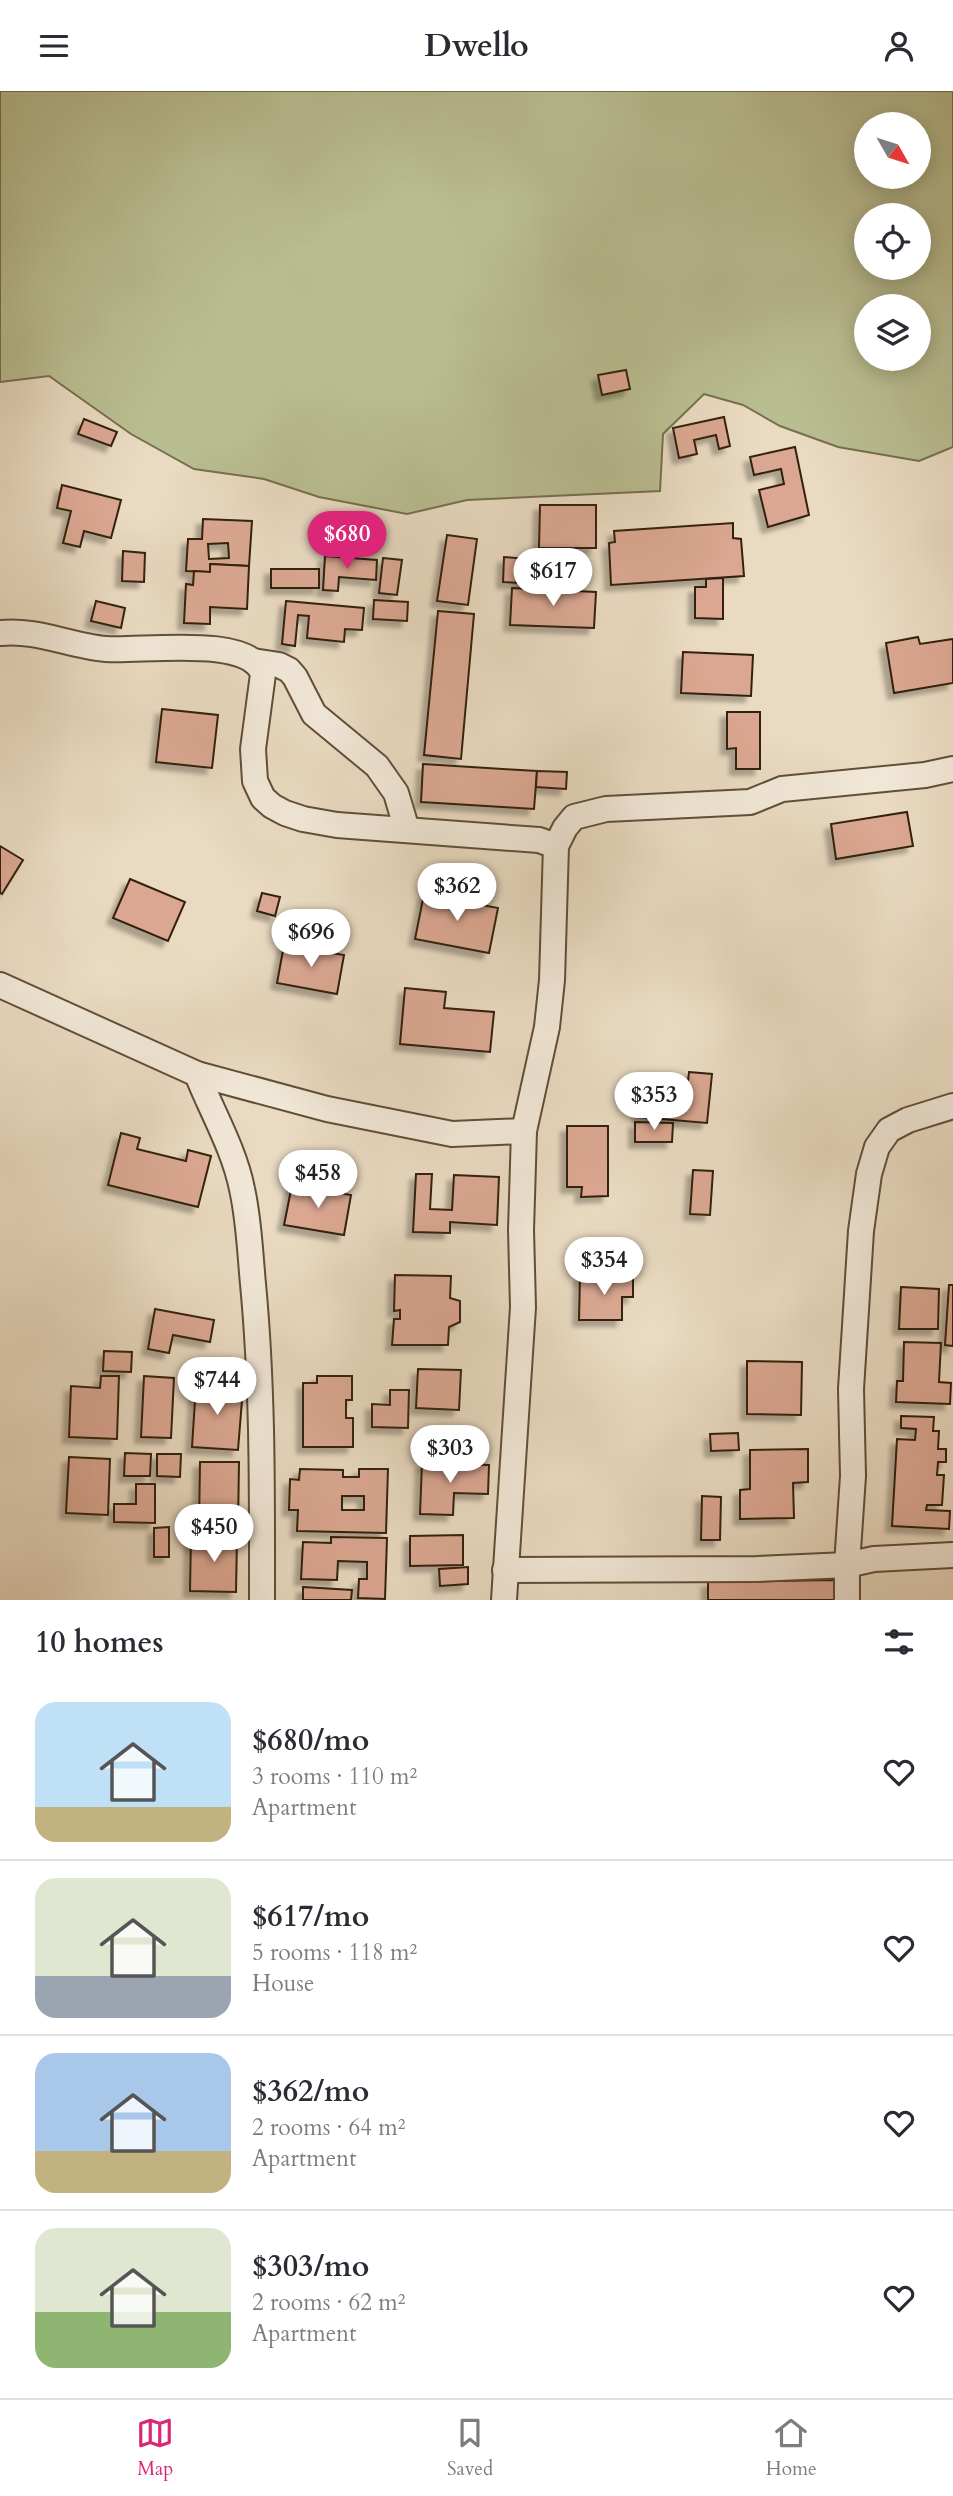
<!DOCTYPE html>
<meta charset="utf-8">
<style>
:root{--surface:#fff;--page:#f2f2f3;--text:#2b2b33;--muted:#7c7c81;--line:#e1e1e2;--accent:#db2777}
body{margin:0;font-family:Cardo,serif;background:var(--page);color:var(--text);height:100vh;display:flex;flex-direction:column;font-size:26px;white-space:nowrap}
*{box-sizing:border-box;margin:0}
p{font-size:23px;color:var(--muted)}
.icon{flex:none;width:38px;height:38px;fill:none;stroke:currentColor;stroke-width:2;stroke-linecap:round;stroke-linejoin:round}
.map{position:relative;height:1509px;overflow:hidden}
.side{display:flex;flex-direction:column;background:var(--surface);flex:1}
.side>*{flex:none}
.needle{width:46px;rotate:129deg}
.buttons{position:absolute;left:854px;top:21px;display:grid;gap:14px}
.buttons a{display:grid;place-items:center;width:77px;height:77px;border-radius:50%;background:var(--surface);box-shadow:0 4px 18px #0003;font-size:35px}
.price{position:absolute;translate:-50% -60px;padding:0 16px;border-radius:24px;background:#fff;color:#222;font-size:23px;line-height:46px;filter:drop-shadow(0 2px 4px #0008)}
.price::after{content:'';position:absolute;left:50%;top:42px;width:21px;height:16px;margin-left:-10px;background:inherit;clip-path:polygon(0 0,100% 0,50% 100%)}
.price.on{background:var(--accent);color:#fff}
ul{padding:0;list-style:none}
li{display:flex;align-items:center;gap:21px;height:175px;padding:0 35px}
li+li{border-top:2px solid var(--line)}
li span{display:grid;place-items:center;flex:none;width:196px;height:140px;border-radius:21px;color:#555}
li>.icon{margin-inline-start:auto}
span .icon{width:84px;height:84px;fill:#fffc;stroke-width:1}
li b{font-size:30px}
h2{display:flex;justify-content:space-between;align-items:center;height:84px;padding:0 35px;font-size:30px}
header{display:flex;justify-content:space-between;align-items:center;height:91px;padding:0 35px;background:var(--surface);font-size:32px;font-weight:600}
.menu{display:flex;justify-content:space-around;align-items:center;height:98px;border-top:2px solid var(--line);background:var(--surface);font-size:19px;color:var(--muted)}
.menu a{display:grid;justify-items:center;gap:4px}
.menu .on{color:var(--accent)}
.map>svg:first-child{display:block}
.green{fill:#b9be91;stroke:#76704e;stroke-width:2;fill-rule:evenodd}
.building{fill:#dba792;stroke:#32210b;stroke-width:2;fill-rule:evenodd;filter:url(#shadow)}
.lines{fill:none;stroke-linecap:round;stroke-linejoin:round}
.minor-casing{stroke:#604f38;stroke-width:28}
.minor{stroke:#f1e7d7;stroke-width:24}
</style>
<header><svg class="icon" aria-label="menu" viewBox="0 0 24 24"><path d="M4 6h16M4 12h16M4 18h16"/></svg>Dwello<svg class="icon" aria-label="person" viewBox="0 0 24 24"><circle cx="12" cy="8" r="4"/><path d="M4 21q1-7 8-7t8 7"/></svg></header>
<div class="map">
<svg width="953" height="1509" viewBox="0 0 953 1509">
<defs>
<filter id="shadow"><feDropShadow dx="-6" dy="6" stdDeviation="2" flood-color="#0004"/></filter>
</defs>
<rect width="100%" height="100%" fill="#e9dac1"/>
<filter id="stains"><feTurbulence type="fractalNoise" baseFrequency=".00286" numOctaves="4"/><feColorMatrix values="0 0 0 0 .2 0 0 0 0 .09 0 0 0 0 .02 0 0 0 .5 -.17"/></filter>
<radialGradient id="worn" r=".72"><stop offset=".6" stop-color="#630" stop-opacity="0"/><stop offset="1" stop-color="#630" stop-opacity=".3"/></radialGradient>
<path class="green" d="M 0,0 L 953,0 L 953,356 L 919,370 L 838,356 L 780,335 L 743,314 L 704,303 L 663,343 L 660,400 L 467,409 L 407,423 L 319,406 L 264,388 L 194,378 L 131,343 L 49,285 L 0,291 ZM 866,33 L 919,33 L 919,86 L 866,86 ZM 866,124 L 919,124 L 919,177 L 866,177 ZM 866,215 L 919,215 L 919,268 L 866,268 Z"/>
<g class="building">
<path d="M 626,279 L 630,298 L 602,304 L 598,284 Z"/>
<path d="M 724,326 L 730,355 L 719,358 L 716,344 L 694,349 L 697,363 L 679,367 L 673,337 Z"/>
<path d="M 84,328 L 117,341 L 111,355 L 78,343 Z"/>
<path d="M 795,356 L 809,424 L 768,436 L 759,399 L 784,393 L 781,378 L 754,384 L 750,366 Z"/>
<path d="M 62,394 L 121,409 L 111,447 L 84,440 L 80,456 L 63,452 L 71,420 L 57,417 Z"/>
<path d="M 540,414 L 596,414 L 596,457 L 539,457 Z"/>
<path d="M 203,428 L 252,430 L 249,475 L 210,473 L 210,481 L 186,480 L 188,448 L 202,448 ZM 228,452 L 229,467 L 209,468 L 208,453 Z"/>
<path d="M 733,432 L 733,447 L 741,448 L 744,485 L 611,494 L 609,452 L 615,451 L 614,440 Z"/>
<path d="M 447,444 L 477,448 L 468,514 L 437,510 Z"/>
<path d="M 123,460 L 145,462 L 144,491 L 122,490 Z"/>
<path d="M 325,465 L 377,469 L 376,489 L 339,486 L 338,500 L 323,499 Z"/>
<path d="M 504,466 L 541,469 L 539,493 L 503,491 Z"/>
<path d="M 383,467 L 402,469 L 397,504 L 379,502 Z"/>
<path d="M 210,473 L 249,475 L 247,518 L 210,516 L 210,533 L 184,532 L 186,493 L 193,494 L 194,480 L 210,481 Z"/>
<rect x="271" y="478" width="48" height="19"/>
<path d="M 723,487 L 723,528 L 695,527 L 695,496 L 706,496 L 706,488 Z"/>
<path d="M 512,497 L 596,501 L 594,537 L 510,534 Z"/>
<path d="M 374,509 L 408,511 L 407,530 L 373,528 Z"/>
<path d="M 96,510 L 125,517 L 121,537 L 91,530 Z"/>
<path d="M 286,510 L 364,517 L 362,539 L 345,538 L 344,551 L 307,547 L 309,525 L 298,524 L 295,555 L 282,553 Z"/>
<path d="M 438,520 L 474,523 L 461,668 L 424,664 Z"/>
<path d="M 918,546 L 920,553 L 953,548 L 953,592 L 894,602 L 886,552 Z"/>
<path d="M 683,561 L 753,564 L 751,605 L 681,602 Z"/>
<path d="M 162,618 L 218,624 L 212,677 L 156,671 Z"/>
<path d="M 727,621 L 760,621 L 760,678 L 736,678 L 736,657 L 727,658 Z"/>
<path d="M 423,673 L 537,680 L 534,718 L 421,711 Z"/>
<path d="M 537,680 L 567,681 L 566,698 L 536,696 Z"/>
<path d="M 907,721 L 913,755 L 836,768 L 831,733 Z"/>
<path d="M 0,755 L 23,769 L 2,803 L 0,802 Z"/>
<path d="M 130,788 L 185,811 L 168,850 L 113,827 Z"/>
<path d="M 262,802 L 280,806 L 275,825 L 257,820 Z"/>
<path d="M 424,803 L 498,817 L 489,862 L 415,848 Z"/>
<path d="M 284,854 L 344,864 L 337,903 L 277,892 Z"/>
<path d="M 405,897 L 446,901 L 444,917 L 494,921 L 490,961 L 400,953 Z"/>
<path d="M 689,981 L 712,983 L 707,1032 L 639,1026 L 641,1005 L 686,1009 Z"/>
<path d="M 635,1031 L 673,1032 L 672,1051 L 635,1051 Z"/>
<path d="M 567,1035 L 608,1035 L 608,1105 L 581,1106 L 582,1096 L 567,1096 Z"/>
<path d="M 121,1042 L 140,1047 L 137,1058 L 186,1070 L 188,1059 L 211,1065 L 198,1116 L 108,1094 Z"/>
<path d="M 693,1079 L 713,1080 L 710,1124 L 690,1123 Z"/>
<path d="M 416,1083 L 432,1083 L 430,1118 L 452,1119 L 454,1084 L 499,1086 L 497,1134 L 450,1131 L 450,1142 L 413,1141 Z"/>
<path d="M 292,1094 L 351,1104 L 344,1144 L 284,1134 Z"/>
<path d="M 395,1184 L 451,1185 L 450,1207 L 460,1210 L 460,1231 L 449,1236 L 448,1254 L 392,1254 L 394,1228 L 400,1228 L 400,1219 L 394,1220 Z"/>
<path d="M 580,1185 L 633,1185 L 633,1206 L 622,1206 L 622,1229 L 579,1229 Z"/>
<path d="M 949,1194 L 953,1194 L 953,1255 L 945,1254 Z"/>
<path d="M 901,1196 L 939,1198 L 938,1238 L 899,1238 Z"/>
<path d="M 155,1218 L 214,1229 L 210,1251 L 173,1244 L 169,1262 L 148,1258 Z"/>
<path d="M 904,1251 L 941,1252 L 939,1291 L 951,1292 L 950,1313 L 896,1311 L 897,1290 L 903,1290 Z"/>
<path d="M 104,1260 L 132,1261 L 131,1281 L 103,1280 Z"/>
<path d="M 747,1270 L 802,1271 L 801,1324 L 747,1323 Z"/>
<path d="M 418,1278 L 461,1279 L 459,1319 L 416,1317 Z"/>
<path d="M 101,1285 L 119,1285 L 117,1348 L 69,1346 L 71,1295 L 100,1297 Z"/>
<path d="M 144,1285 L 174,1287 L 171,1347 L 141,1346 Z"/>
<path d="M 317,1285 L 352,1285 L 352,1309 L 346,1309 L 346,1327 L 353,1327 L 353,1356 L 303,1356 L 303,1292 L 317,1292 Z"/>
<path d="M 196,1294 L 243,1297 L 238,1359 L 192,1356 Z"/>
<path d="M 390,1299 L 409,1299 L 408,1337 L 372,1336 L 372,1313 L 390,1314 Z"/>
<path d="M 901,1325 L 934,1326 L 933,1340 L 939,1340 L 938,1358 L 946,1358 L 946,1371 L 938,1371 L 937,1384 L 944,1384 L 942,1414 L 927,1414 L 926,1419 L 950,1420 L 949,1438 L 892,1435 L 897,1348 L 915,1349 L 916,1338 L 901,1337 Z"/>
<path d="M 738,1342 L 739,1359 L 711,1360 L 710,1343 Z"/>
<path d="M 808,1358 L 808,1391 L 793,1392 L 794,1427 L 740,1428 L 740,1399 L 750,1398 L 750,1359 Z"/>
<path d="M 125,1362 L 151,1363 L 150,1385 L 124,1385 Z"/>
<path d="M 157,1363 L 181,1363 L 180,1386 L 157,1385 Z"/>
<path d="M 69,1366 L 110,1368 L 108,1424 L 66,1422 Z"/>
<path d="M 200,1371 L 239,1371 L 238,1436 L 199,1435 Z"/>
<path d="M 422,1372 L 489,1374 L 488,1403 L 454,1402 L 453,1424 L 420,1423 Z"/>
<path d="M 300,1378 L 343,1379 L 343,1386 L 359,1386 L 359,1378 L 388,1378 L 386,1442 L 297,1440 L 298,1419 L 289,1419 L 290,1388 L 299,1389 ZM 342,1405 L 364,1405 L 364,1419 L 342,1419 Z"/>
<path d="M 136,1393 L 155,1393 L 155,1432 L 114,1431 L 114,1413 L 136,1413 Z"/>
<path d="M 702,1405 L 721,1406 L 720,1449 L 701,1449 Z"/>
<path d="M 169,1436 L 169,1466 L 154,1466 L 154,1437 Z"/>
<path d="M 463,1444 L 463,1474 L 410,1475 L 410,1445 Z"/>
<path d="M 191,1446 L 237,1446 L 236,1501 L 190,1500 Z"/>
<path d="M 331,1446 L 387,1447 L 385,1508 L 358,1507 L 359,1488 L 367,1488 L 367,1471 L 338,1470 L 337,1489 L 301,1488 L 303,1451 L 331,1452 Z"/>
<path d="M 468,1476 L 468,1493 L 440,1495 L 439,1478 Z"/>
<path d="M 834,1489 L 835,1509 L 708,1509 L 708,1491 Z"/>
<path d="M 303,1496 L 352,1499 L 351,1509 L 303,1509 Z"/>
</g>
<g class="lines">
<g class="minor-casing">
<g id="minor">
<path d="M 0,542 C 37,538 70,555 106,558 C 140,561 250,543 263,583 L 253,658 L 255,690 L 263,707 L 272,715 L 285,722 L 303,728 L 337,734 L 539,749 L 556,755"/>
<path d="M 253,570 L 279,574 L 289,579 L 295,586 L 314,623 L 377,675 L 396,702 L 407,739"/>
<path d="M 0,894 L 197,983 L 327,1018 L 452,1043 L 524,1040"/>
<path d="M 197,983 C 212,1021 234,1058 242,1098 C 249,1129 250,1161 253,1193 C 263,1298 262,1404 262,1509"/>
<path d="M 505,1479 L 757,1478 L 847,1474 L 874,1468 L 953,1464"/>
<path d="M 504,1509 L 523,1216 L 521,1139 L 524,1040 L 547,936 L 552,889 L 556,755 L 565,737 L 574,726 L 606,718 L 750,711 L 782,698 L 925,684 L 953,678"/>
<path d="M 847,1509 L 847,1474 L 853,1385 L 851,1298 L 861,1140 L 869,1083 L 877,1056 L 889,1039 L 908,1029 L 953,1015"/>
</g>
</g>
<use href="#minor" class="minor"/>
</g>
<rect width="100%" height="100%" filter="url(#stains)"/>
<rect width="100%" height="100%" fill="url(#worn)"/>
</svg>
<div class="buttons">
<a><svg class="needle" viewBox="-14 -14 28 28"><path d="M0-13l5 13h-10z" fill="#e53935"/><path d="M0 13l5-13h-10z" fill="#7c7c81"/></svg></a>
<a><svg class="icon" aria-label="locate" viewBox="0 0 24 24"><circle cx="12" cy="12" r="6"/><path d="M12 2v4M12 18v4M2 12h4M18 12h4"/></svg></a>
<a><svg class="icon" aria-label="layers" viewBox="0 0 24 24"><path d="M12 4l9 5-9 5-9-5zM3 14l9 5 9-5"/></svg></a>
</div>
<b class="price on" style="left:347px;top:480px">$680</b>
<b class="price" style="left:553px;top:517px">$617</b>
<b class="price" style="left:457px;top:832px">$362</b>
<b class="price" style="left:311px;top:878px">$696</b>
<b class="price" style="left:654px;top:1041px">$353</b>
<b class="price" style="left:318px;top:1119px">$458</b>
<b class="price" style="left:604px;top:1206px">$354</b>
<b class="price" style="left:217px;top:1326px">$744</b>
<b class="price" style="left:450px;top:1394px">$303</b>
<b class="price" style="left:214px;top:1473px">$450</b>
</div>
<section class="side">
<h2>10 homes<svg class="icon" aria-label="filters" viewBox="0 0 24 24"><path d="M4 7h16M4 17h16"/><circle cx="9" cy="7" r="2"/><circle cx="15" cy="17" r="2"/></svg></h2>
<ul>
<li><span style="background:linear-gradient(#bfe0f5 75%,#c2b280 0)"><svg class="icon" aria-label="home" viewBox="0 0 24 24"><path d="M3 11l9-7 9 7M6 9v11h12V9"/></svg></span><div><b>$680/mo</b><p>3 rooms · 110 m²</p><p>Apartment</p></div><svg class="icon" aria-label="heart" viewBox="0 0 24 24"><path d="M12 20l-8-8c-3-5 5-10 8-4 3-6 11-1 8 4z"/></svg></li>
<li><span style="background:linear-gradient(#dfe7d0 70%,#9aa5b1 0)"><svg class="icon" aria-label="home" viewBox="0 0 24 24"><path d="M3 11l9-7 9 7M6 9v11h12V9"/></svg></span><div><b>$617/mo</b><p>5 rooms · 118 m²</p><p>House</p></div><svg class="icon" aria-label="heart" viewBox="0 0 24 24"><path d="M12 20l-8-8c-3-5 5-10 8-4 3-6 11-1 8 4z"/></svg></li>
<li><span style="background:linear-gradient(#a9c7e8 70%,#c2b280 0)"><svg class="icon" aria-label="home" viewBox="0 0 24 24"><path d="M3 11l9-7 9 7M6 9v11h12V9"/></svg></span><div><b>$362/mo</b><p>2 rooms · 64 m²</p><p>Apartment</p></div><svg class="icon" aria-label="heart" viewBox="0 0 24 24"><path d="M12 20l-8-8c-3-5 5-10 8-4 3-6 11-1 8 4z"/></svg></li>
<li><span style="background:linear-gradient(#dfe7d0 60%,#8fb573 0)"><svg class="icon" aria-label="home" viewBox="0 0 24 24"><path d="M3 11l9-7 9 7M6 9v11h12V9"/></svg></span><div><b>$303/mo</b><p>2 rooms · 62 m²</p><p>Apartment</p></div><svg class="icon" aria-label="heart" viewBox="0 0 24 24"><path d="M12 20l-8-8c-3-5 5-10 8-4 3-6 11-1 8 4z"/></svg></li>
</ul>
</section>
<nav class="menu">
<a class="on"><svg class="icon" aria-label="map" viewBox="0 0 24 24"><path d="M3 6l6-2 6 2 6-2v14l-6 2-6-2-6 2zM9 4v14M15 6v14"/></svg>Map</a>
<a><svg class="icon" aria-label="saved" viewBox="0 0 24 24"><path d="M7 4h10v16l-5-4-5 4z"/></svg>Saved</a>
<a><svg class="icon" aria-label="home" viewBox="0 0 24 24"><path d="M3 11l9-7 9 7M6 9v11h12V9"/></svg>Home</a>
</nav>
